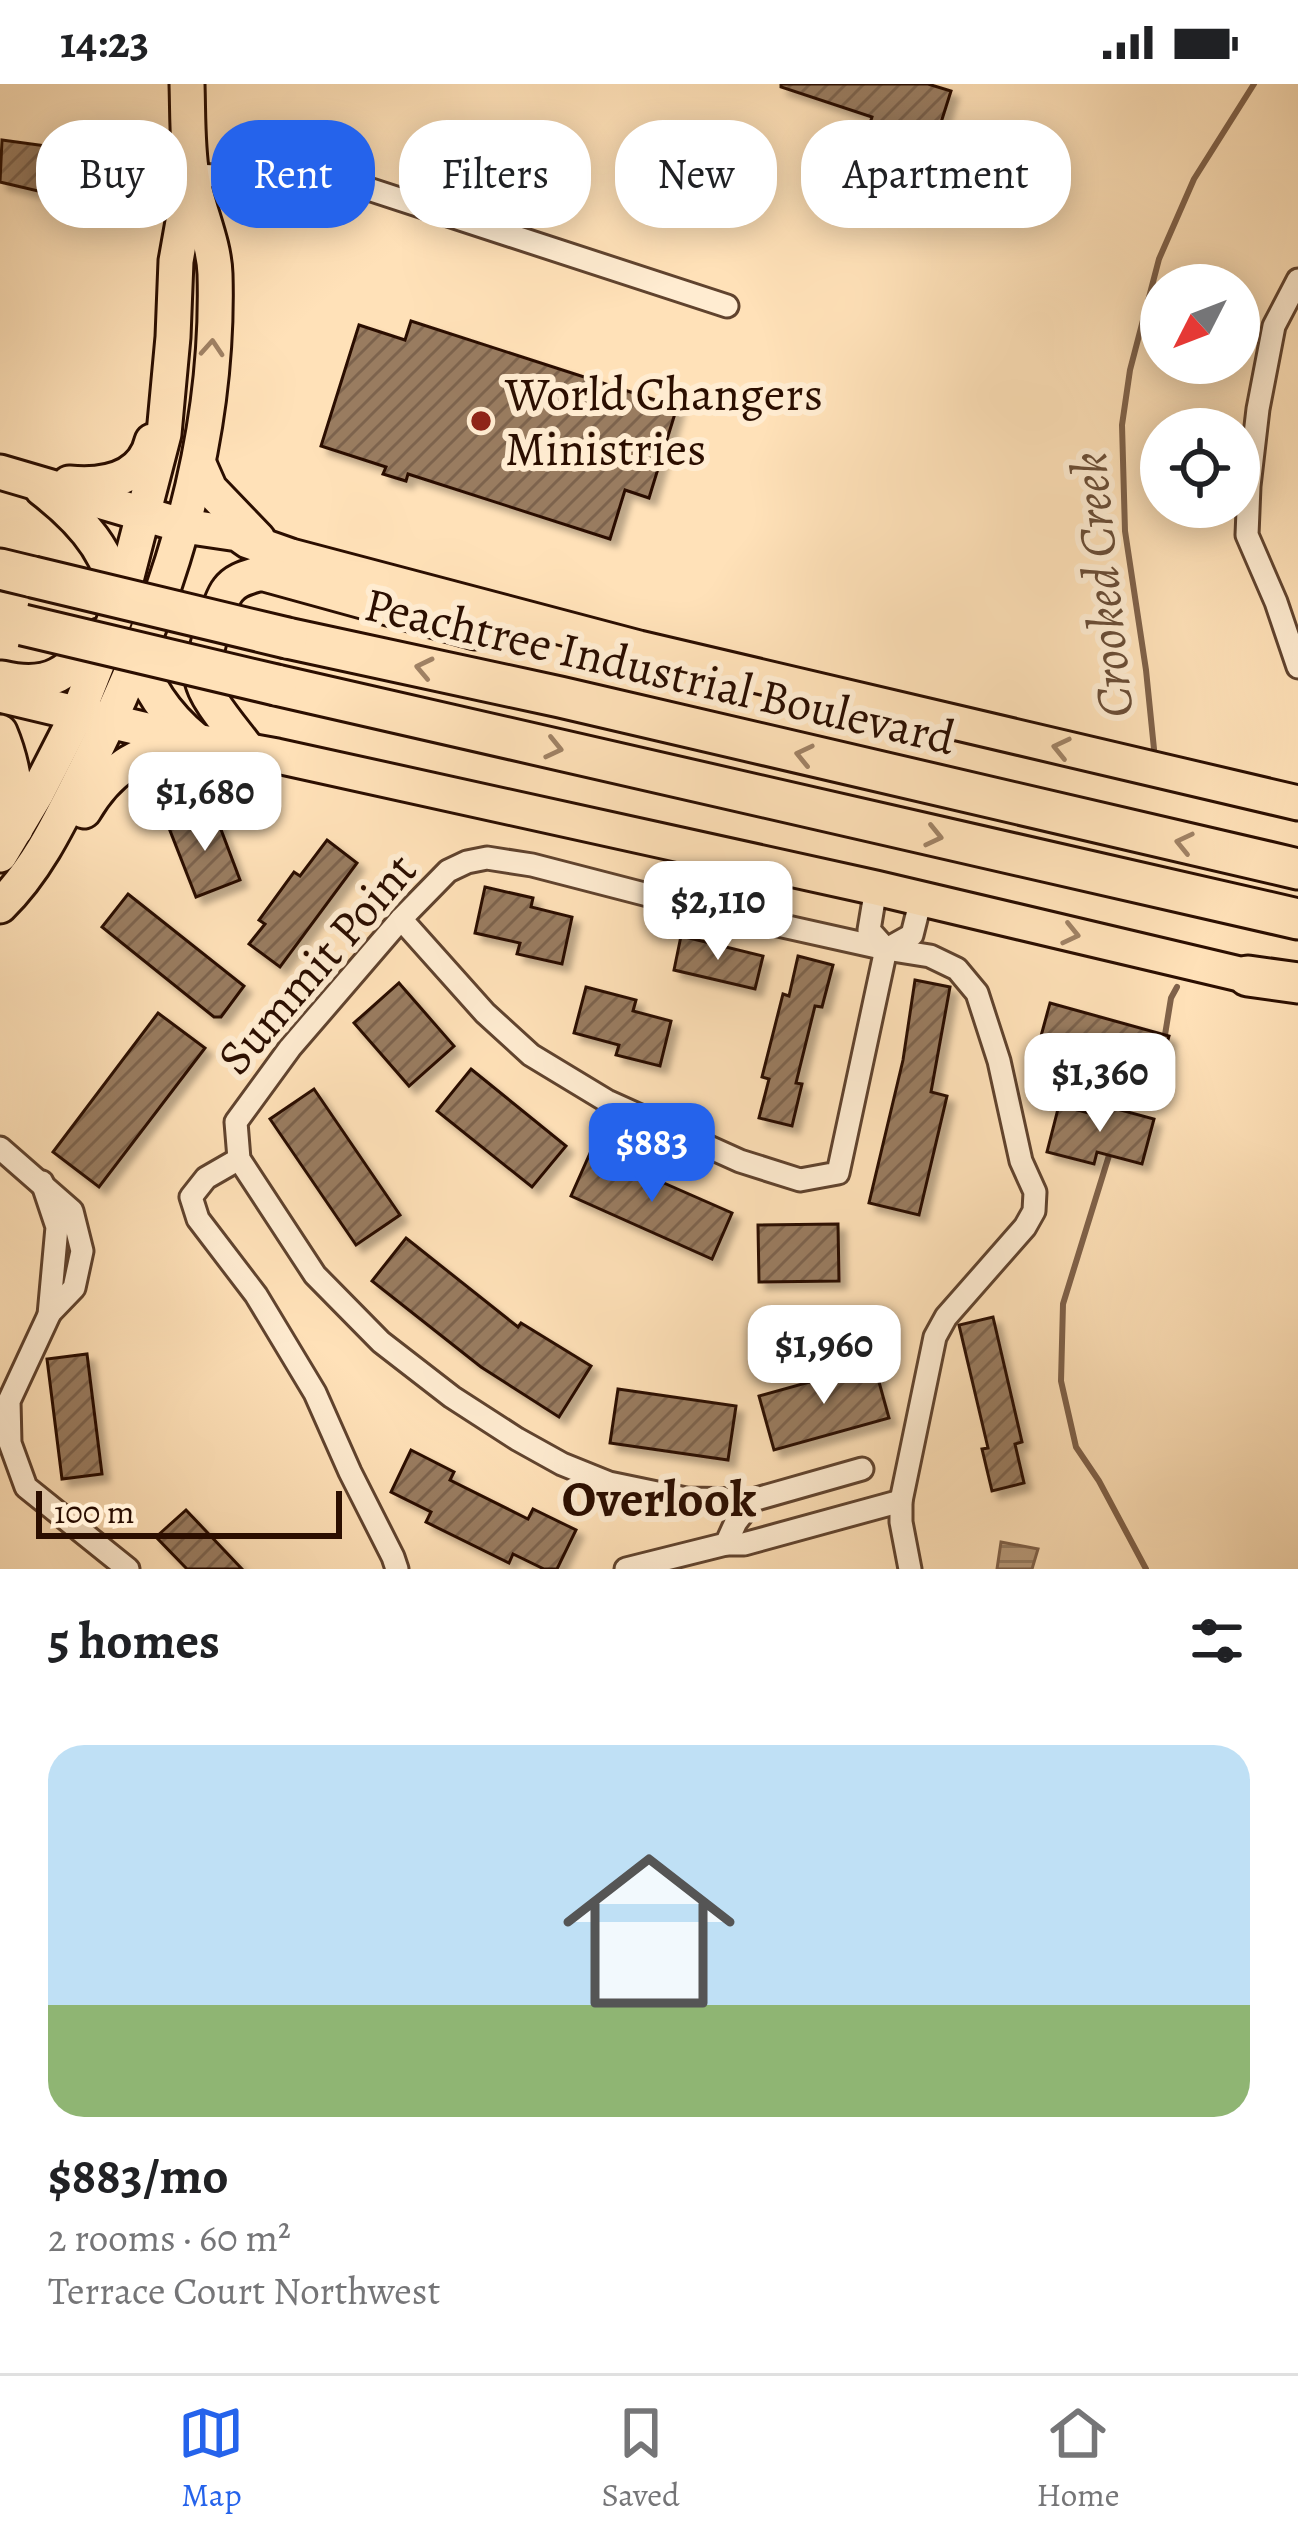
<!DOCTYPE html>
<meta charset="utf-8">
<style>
:root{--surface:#fff;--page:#f6f6f6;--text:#202124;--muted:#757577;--line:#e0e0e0;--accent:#2563eb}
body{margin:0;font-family:Alegreya,serif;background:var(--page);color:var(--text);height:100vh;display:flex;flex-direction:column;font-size:45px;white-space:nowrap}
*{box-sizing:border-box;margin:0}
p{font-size:39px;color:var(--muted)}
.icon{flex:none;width:66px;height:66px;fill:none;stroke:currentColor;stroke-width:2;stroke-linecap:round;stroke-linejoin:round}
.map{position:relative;height:1485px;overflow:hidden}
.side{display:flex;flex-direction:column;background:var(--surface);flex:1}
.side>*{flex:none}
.banner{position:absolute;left:36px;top:36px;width:1227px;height:108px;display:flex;gap:24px}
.needle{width:78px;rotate:228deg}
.buttons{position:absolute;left:1140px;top:180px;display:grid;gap:24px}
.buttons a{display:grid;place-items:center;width:120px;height:120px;border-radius:50%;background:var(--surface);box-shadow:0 6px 30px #0003;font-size:60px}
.scale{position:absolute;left:36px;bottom:30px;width:306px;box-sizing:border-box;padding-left:12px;border:6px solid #2b0e00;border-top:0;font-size:33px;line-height:42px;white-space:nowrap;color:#2b0e00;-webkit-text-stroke:9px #ffecd1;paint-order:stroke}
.price{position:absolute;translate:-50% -102px;padding:0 27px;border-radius:24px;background:#fff;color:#222;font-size:39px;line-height:78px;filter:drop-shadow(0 3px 6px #0008)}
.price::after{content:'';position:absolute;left:50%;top:72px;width:36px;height:27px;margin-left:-18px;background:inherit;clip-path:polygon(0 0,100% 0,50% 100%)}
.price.selected{background:var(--accent);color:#fff}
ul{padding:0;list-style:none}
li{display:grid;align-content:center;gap:24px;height:636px;padding:0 48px}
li+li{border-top:3px solid var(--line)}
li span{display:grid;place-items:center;height:372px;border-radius:36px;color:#555}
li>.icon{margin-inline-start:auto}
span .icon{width:216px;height:216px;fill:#fffc;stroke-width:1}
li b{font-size:51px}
h2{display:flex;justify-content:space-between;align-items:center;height:144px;padding:0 48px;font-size:51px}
.tag{padding:0 42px;border-radius:48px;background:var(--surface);box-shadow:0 6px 30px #0003;font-size:42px;line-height:108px}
.tag.selected{background:var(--accent);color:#fff}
.status{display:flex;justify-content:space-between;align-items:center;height:84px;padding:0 60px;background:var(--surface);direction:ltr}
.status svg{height:33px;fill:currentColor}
.tabs{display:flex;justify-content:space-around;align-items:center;height:168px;border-top:3px solid var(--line);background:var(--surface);font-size:33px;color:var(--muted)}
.tabs a{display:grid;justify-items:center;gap:6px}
.tabs .selected{color:var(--accent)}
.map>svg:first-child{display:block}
.water{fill:url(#water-rules);stroke:#7f6149;stroke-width:3}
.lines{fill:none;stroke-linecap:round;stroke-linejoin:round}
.stream{stroke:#7f6149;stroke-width:6}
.building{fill:url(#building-hatch);stroke:#2b0e00;stroke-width:3;filter:url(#shadow)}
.minor-casing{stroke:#60432e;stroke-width:27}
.primary-casing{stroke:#2b0e00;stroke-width:39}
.motorway-casing{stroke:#2b0e00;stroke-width:45}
.minor{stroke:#ffecd1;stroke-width:21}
.primary{stroke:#ffe1b8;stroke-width:33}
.motorway{stroke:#ffe1b8;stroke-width:39}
.motorway-bridge-casing{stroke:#2b0e00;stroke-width:45;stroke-linecap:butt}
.motorway-bridge{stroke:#ffe1b8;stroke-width:39}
.oneway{stroke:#a08265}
.poi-dot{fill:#8f2418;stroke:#ffecd1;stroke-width:4.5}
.labels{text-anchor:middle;stroke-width:12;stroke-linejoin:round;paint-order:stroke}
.poi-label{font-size:48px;fill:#2b0e00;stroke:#ffecd1;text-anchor:start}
.street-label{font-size:48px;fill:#2b0e00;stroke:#ffecd1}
.water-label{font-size:51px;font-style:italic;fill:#6a4d36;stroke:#ffecd1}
.neighbourhood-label{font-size:51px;font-weight:bold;fill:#2b0e00;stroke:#ffecd1}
</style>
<div class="status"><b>14:23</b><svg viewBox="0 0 49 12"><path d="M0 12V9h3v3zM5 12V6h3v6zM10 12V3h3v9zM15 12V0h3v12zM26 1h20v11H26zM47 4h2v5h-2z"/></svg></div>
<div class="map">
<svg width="1298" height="1485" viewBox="0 0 1298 1485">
<defs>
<pattern id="water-rules" width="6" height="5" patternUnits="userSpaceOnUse" patternTransform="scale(3)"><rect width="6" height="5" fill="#b79979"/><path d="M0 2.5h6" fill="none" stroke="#957b61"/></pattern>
<pattern id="building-hatch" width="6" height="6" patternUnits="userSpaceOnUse" patternTransform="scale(3)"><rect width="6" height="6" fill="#997c60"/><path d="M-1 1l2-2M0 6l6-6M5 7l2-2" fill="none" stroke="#7d644d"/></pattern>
<filter id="shadow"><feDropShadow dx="7" dy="7" stdDeviation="3" flood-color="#0004"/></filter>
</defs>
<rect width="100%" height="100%" fill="#ffe1b8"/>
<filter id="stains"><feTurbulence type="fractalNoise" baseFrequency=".00167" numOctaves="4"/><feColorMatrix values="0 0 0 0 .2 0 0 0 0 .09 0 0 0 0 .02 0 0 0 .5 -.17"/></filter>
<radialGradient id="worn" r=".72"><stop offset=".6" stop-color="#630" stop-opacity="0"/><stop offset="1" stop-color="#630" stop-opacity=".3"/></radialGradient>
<path class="water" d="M 1001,1458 L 1038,1465 L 1032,1485 L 997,1485 Z"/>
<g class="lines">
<g class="stream">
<path d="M 1154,665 L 1146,586 L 1125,447 L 1122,341 L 1130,286 L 1159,175 L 1194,95 L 1254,0"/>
<path d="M 1164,957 L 1171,914 L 1177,903"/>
<path d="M 1124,1030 L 1148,983"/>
<path d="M 1111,1065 L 1063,1220 L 1061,1297 L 1076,1363 L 1099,1397 L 1146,1485"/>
</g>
</g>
<g class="building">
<path d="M 781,0 L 928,0 L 951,7 L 932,67 L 868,46 L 872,33 L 781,3 Z"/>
<path d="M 2,56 L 61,64 L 60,71 L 72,72 L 70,86 L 79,87 L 77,104 L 47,100 L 46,105 L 39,103 L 38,107 L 0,98 Z"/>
<path d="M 411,237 L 677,323 L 649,414 L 625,406 L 610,455 L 408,390 L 406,397 L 383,390 L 386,383 L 321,362 L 359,241 L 405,256 Z"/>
<path d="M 214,727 L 240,796 L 196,813 L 169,744 Z"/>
<path d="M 327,756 L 357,779 L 280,883 L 249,860 L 265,840 L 259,836 L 294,788 L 300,792 Z"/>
<path d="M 485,803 L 533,814 L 531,823 L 572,833 L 562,880 L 517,870 L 520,859 L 475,849 Z"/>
<path d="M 128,810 L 244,902 L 221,933 L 214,933 L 102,843 Z"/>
<path d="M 681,852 L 763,872 L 755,905 L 674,886 Z"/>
<path d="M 798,872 L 833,881 L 822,923 L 815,922 L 796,999 L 802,1000 L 792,1042 L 759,1034 L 769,995 L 762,993 L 783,910 L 789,912 Z"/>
<path d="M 915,896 L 950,903 L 931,1008 L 947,1012 L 919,1131 L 869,1119 L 903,976 Z"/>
<path d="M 399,899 L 454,962 L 409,1002 L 354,939 Z"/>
<path d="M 586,903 L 636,916 L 633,927 L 671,937 L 660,982 L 616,971 L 619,961 L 574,949 Z"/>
<path d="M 1050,919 L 1169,952 L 1158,992 L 1118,980 L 1120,974 L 1041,952 Z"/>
<path d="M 158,929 L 205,964 L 99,1103 L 53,1068 Z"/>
<path d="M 471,985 L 566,1062 L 532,1103 L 437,1027 Z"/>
<path d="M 314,1005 L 400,1131 L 356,1161 L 270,1035 Z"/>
<path d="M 1059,1021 L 1103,1033 L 1106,1022 L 1154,1035 L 1142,1080 L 1097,1068 L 1094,1080 L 1047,1068 Z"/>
<path d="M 591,1067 L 732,1129 L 712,1175 L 571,1112 Z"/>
<path d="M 838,1140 L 839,1197 L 759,1198 L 758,1141 Z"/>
<path d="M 406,1154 L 518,1243 L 521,1239 L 591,1282 L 559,1333 L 481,1283 L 372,1197 Z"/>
<path d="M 993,1233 L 1022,1358 L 1015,1360 L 1024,1399 L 992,1407 L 982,1365 L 988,1364 L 959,1241 Z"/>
<path d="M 87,1270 L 102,1390 L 62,1395 L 47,1275 Z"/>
<path d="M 874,1280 L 889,1334 L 774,1366 L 759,1312 Z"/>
<path d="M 618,1305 L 736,1322 L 728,1376 L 610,1359 Z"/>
<path d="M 411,1366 L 454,1388 L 450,1396 L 528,1435 L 533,1425 L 576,1446 L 557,1485 L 544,1485 L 513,1470 L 509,1479 L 426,1438 L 431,1428 L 391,1408 Z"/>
<path d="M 186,1426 L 242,1485 L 187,1485 L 156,1453 Z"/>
</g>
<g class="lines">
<g class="minor-casing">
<g id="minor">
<path d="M 192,91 L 344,97 L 727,222"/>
<path d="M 1298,196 L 1274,242 L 1258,325 L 1249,402 L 1247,451 L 1276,518 L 1298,583"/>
<path d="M 876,804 L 869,846 L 886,865"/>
<path d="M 401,835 L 485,929 L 531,971 L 607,1017 L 740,1077 L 800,1096 L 838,1089 L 886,865"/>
<path d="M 887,865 L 912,851 L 921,815"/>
<path d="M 0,1064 L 72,1127 L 82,1167 L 74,1204 L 49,1230"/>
<path d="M 239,1075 L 206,1094 L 191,1113 L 198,1135 L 256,1211 L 315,1309 L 350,1388 L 393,1473 L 397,1485"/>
<path d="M 42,1098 L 57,1143 L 49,1231 L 9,1317 L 10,1359 L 26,1403 L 128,1485"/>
<path d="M 862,1385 L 753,1416 L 686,1415 L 609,1399 L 562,1380 L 517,1355 L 452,1313 L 381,1258 L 315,1191 L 239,1075 L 236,1038 L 290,964 L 401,835 L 448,787 L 467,778 L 487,774 L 532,781 L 675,818 L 886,865 L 930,872 L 957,885 L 977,909 L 999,977 L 1021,1077 L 1035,1108 L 1034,1127 L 1025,1143 L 946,1233 L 935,1253 L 901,1417 L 901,1438 L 910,1485"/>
<path d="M 726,1460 L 744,1460 L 901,1417"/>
<path d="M 626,1485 L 726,1460 L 736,1438 L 753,1416"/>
</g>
</g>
<g class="primary-casing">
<g id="primary">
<path d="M 199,380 L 210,405 L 258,455"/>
<path d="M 0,388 L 184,442 L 238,450 L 248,457 L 291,472 L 639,564 L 1298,719"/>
<path d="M 69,399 C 104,402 143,396 152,357"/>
<path d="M 42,405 C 77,432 117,471 115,519"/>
<path d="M 137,566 C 145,602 168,633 196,656"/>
<path d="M 2,594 C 51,606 69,588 99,552"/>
<path d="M 0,611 L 185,655 L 277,672 L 876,804 L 1248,892"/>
<path d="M 0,648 C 13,679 18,711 16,745"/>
<path d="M 248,666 C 237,650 204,614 202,595 C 201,581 219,517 228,506 C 236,495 249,493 261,489 L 475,548 L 508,530"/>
<path d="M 84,727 C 110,683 137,671 184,655"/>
<path d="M 0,771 L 37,709 L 78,629 L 118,527 L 164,350 L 173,253 L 176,177 L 189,104"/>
<path d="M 0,822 C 37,786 60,737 83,691 C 163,534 220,368 215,190 C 214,157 197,124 192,92 C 187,62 188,30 187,0"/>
</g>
</g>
<g class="motorway-casing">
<g id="motorway">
<path d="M 0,485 L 33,493"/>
<path d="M 287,554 L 560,613 L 1298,785"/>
<path d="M 276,601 L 1298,835"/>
<path d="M 1248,892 L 1298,899"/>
</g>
</g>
<use href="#minor" class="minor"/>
<use href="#primary" class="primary"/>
<use href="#motorway" class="motorway"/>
<g class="motorway-bridge-casing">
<g id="motorway-bridge">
<path d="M 33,493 L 287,554"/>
<path d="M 23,541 L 276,601"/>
</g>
</g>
<use href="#motorway-bridge" class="motorway-bridge"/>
</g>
<defs><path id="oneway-chevron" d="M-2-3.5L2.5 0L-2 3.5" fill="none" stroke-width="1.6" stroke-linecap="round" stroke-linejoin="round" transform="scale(3)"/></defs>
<g class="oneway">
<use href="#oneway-chevron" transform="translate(212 264) rotate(-86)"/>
<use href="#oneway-chevron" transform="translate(424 584) rotate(-168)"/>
<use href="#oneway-chevron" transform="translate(554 664) rotate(13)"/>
<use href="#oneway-chevron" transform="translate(1061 664) rotate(-167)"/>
<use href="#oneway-chevron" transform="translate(804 671) rotate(-167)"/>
<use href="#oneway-chevron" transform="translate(934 752) rotate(13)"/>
<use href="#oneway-chevron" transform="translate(1184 759) rotate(-167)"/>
<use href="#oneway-chevron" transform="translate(1071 850) rotate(13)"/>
</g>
<circle class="poi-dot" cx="481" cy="337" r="12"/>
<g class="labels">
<g class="poi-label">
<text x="505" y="326">World Changers<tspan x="505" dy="55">Ministries</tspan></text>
</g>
<g class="street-label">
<text transform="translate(660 586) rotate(13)" y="17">Peachtree Industrial Boulevard</text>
<text transform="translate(316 879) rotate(-49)" y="17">Summit Point</text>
</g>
<g class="water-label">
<text transform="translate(1101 501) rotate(-96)" y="18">Crooked Creek</text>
</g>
<g class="neighbourhood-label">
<text x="659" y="1432">Overlook</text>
</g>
</g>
<rect width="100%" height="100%" filter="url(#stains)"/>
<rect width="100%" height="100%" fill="url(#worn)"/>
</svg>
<div class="buttons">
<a><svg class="needle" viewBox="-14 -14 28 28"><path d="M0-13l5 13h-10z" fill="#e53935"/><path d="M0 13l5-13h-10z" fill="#757577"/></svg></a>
<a><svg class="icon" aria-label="locate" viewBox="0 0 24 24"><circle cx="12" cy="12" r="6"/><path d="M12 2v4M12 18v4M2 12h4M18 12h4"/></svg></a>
</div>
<div class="scale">100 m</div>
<b class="price" style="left:205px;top:770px">$1,680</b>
<b class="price" style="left:718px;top:879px">$2,110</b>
<b class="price" style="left:1100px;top:1051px">$1,360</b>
<b class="price selected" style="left:652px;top:1121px">$883</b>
<b class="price" style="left:824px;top:1323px">$1,960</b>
<div class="banner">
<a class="tag">Buy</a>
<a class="tag selected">Rent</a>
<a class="tag">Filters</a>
<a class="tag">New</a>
<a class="tag">Apartment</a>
</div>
</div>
<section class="side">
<h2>5 homes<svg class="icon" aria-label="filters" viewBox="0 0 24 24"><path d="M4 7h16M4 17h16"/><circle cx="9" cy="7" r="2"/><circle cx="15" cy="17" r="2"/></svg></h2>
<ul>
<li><span style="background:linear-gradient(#bfe0f5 70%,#8fb573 0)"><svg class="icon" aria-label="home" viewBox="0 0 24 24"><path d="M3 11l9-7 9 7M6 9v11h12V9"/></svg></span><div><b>$883/mo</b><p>2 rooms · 60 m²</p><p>Terrace Court Northwest</p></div></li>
</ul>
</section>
<nav class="tabs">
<a class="selected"><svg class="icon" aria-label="map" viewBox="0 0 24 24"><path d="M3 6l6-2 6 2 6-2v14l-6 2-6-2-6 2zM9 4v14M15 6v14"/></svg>Map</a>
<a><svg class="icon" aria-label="saved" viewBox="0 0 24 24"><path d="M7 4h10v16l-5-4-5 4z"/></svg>Saved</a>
<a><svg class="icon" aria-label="home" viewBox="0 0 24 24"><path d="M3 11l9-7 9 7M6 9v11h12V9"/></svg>Home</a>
</nav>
